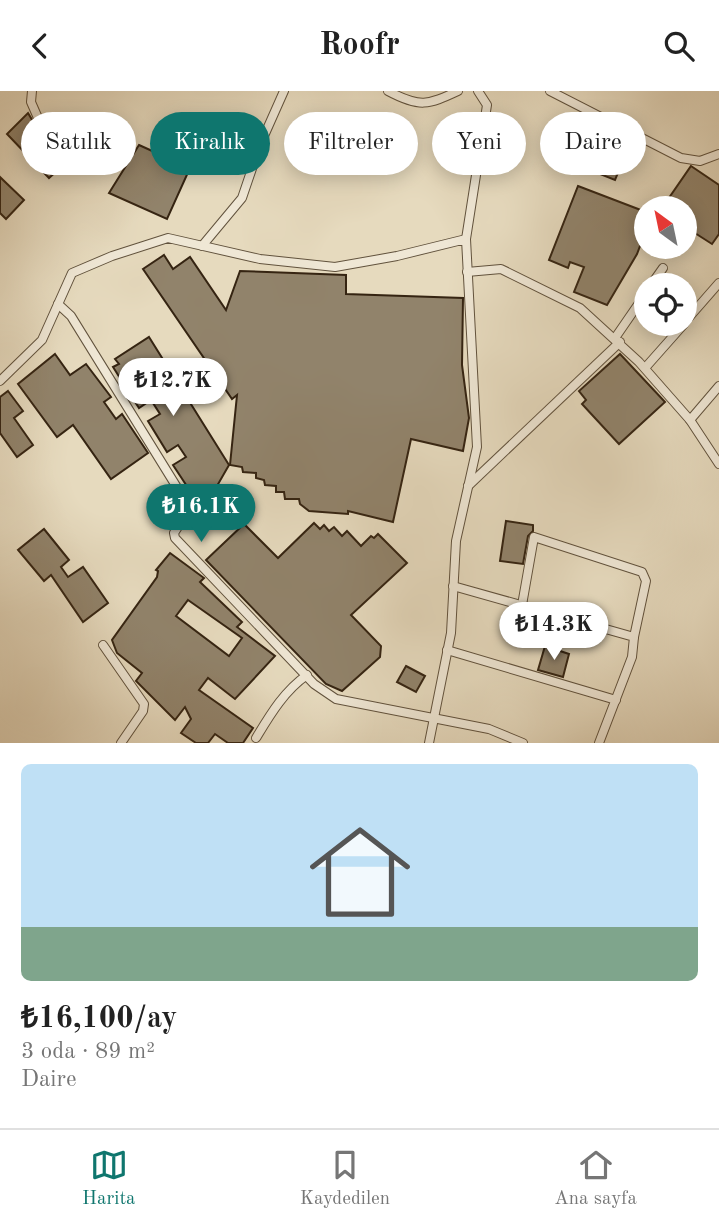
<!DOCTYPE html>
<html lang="tr">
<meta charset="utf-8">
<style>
:root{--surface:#fff;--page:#f2f2f2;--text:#222;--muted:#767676;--line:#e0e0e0;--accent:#0f766e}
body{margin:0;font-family:"Old Standard TT",serif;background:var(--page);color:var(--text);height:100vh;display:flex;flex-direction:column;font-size:26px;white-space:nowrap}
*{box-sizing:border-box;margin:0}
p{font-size:23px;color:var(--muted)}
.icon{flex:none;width:38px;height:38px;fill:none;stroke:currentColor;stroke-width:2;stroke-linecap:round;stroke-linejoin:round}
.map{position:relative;height:652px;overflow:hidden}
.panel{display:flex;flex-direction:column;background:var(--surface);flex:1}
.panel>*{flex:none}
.guide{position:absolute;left:21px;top:21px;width:677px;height:63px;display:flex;gap:14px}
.needle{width:46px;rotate:327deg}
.tools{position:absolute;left:634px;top:105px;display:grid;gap:14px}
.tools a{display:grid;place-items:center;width:63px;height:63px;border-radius:50%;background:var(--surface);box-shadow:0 4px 18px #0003;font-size:35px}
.price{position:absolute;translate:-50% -60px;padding:0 16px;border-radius:24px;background:#fff;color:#222;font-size:23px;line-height:46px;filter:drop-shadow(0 2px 4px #0008)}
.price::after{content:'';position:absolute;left:50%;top:42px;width:21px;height:16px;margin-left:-10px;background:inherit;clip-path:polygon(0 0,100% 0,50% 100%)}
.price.active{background:var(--accent);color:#fff}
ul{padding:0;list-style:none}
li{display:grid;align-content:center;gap:14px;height:371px;padding:0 21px}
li+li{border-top:2px solid var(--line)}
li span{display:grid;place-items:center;height:217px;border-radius:10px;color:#555}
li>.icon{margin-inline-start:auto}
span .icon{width:126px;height:126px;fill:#fffc;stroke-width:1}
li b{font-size:30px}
.pill{padding:0 24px;border-radius:32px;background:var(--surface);box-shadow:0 4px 18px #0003;font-size:24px;line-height:63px}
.pill.active{background:var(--accent);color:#fff}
header{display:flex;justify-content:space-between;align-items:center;height:91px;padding:0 21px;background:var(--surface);font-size:32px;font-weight:800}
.dock{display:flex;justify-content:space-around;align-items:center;height:98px;border-top:2px solid var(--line);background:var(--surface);font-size:19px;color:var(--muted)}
.dock a{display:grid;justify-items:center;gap:4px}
.dock .active{color:var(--accent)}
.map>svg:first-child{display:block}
.building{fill:#91836b;stroke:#352412;stroke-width:2;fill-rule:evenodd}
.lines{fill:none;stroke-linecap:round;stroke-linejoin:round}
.minor-casing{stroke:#61523d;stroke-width:10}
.minor{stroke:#efe7d5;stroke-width:8}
</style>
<header><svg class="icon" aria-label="back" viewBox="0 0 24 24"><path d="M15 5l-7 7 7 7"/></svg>Roofr<svg class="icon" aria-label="search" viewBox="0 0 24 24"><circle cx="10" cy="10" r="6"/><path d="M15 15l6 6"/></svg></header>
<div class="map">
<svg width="719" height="652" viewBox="0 0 719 652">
<rect width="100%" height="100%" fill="#e6dabe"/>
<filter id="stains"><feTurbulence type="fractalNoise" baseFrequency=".00286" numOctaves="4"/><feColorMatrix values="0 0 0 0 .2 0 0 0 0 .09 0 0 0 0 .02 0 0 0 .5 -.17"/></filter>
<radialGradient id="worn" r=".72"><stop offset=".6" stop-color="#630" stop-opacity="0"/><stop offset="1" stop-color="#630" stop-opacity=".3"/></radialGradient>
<g class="building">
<path d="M 28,22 L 34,32 L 39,33 L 71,67 L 49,87 L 7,43 Z"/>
<path d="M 601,38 L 631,50 L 615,89 L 585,77 Z"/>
<path d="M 139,54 L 190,77 L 167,128 L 109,102 Z"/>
<path d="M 691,75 L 719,94 L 719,143 L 712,153 L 684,135 L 684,117 L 662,117 Z"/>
<path d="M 0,86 L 24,109 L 6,128 L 0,122 Z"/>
<path d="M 578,95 L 646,121 L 646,139 L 637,163 L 607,214 L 574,201 L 584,176 L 570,171 L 568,177 L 549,169 Z"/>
<path d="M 164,164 L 173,178 L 190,166 L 226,219 L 240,180 L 346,184 L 346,203 L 463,207 L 462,274 L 469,327 L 463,360 L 411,348 L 393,431 L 348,420 L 348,423 L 309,420 L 300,413 L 299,408 L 285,408 L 284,401 L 276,401 L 276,395 L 265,394 L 264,389 L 256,387 L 256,382 L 243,381 L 242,376 L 230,374 L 237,304 L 232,308 L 143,178 Z"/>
<path d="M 149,246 L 229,374 L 217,395 L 208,406 L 198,412 L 173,374 L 186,366 L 178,354 L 167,361 L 148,330 L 160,323 L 151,309 L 139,317 L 113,276 L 119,273 L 115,268 Z"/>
<path d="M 55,263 L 70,284 L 86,273 L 111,306 L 104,311 L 116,328 L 122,323 L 148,362 L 111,388 L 73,334 L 57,346 L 18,293 Z"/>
<path d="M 620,263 L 665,311 L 619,353 L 582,313 L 586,309 L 579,300 Z"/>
<path d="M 8,300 L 23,320 L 14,327 L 33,354 L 17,366 L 0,342 L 0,306 Z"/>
<path d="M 506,430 L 533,434 L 533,440 L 528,445 L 523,473 L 500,470 Z"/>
<path d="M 314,432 L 320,438 L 324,434 L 329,440 L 334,436 L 342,445 L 347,440 L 361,455 L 371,445 L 374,447 L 378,443 L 407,472 L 351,524 L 381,555 L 380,566 L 342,600 L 326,593 L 206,469 L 244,433 L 278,467 Z"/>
<path d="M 44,438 L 69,469 L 61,476 L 68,486 L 83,476 L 108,512 L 83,531 L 51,484 L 44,490 L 18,459 Z"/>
<path d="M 170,462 L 204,487 L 200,491 L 242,531 L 237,536 L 275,565 L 235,608 L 208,587 L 199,599 L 253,637 L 243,652 L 228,652 L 215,643 L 208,652 L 196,652 L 181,642 L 191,628 L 185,616 L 175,629 L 136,590 L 142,582 L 117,562 L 112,549 L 157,486 L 158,480 L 156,479 ZM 188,509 L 242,547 L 229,565 L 176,525 Z"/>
<path d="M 545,555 L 569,563 L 563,586 L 538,579 Z"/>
<path d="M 406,575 L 425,585 L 416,601 L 397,591 Z"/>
</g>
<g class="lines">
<g class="minor-casing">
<g id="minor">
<path d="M 32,0 L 31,11 L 38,27"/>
<path d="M 388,0 C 420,17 428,14 458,0"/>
<path d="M 550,0 L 681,67 L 700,70 L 719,63"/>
<path d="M 466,148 L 487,14 L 478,0"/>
<path d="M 202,155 L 242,107 L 260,54 L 284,0"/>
<path d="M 467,181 L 501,178 L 580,217 L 639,271 L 690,329 L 719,373"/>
<path d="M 651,194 L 663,177"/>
<path d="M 58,213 L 71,225 L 186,411 L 186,423 L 174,442 L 175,447 L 314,593 L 336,608 L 489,638 L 523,652"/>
<path d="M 684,232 L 719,192"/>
<path d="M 615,247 L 646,202"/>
<path d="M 645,277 L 684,233"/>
<path d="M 0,290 L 42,249 L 72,182 L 112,165 L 168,147 L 260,168 L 335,176 L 397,165 L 466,148 L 477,356 L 456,450 L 451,542 L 429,652"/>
<path d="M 690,329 L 719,295"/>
<path d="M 468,395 L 620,251"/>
<path d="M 453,495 L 634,546 L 632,566 L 599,652"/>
<path d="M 522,514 L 534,446 L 642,481 L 646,490 L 634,546"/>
<path d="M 103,554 L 144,613 L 143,620 L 121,652"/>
<path d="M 447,559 L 616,609"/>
<path d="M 256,647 C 270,624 284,600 307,584"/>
</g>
</g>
<use href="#minor" class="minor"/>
</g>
<rect width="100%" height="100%" filter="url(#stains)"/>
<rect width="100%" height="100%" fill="url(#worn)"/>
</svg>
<div class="tools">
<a><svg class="needle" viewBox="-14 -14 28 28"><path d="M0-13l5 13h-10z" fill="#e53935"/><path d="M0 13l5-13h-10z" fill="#767676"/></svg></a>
<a><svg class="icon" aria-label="locate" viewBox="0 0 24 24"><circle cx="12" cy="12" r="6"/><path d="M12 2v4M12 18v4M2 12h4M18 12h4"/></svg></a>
</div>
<b class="price" style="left:173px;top:327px">₺12.7K</b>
<b class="price active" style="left:201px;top:453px">₺16.1K</b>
<b class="price" style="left:554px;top:571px">₺14.3K</b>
<div class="guide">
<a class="pill">Satılık</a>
<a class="pill active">Kiralık</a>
<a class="pill">Filtreler</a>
<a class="pill">Yeni</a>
<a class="pill">Daire</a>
</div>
</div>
<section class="panel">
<ul>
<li><span style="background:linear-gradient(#bfe0f5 75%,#7fa58c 0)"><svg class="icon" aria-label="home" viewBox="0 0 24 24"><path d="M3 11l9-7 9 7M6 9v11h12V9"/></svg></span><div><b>₺16,100/ay</b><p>3 oda · 89 m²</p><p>Daire</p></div></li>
</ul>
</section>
<nav class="dock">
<a class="active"><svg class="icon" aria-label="map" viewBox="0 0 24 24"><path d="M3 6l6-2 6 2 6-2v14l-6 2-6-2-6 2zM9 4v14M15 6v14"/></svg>Harita</a>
<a><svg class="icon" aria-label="saved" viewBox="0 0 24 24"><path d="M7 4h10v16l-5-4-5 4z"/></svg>Kaydedilen</a>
<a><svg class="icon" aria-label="home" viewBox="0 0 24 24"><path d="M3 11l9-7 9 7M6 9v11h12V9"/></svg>Ana sayfa</a>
</nav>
